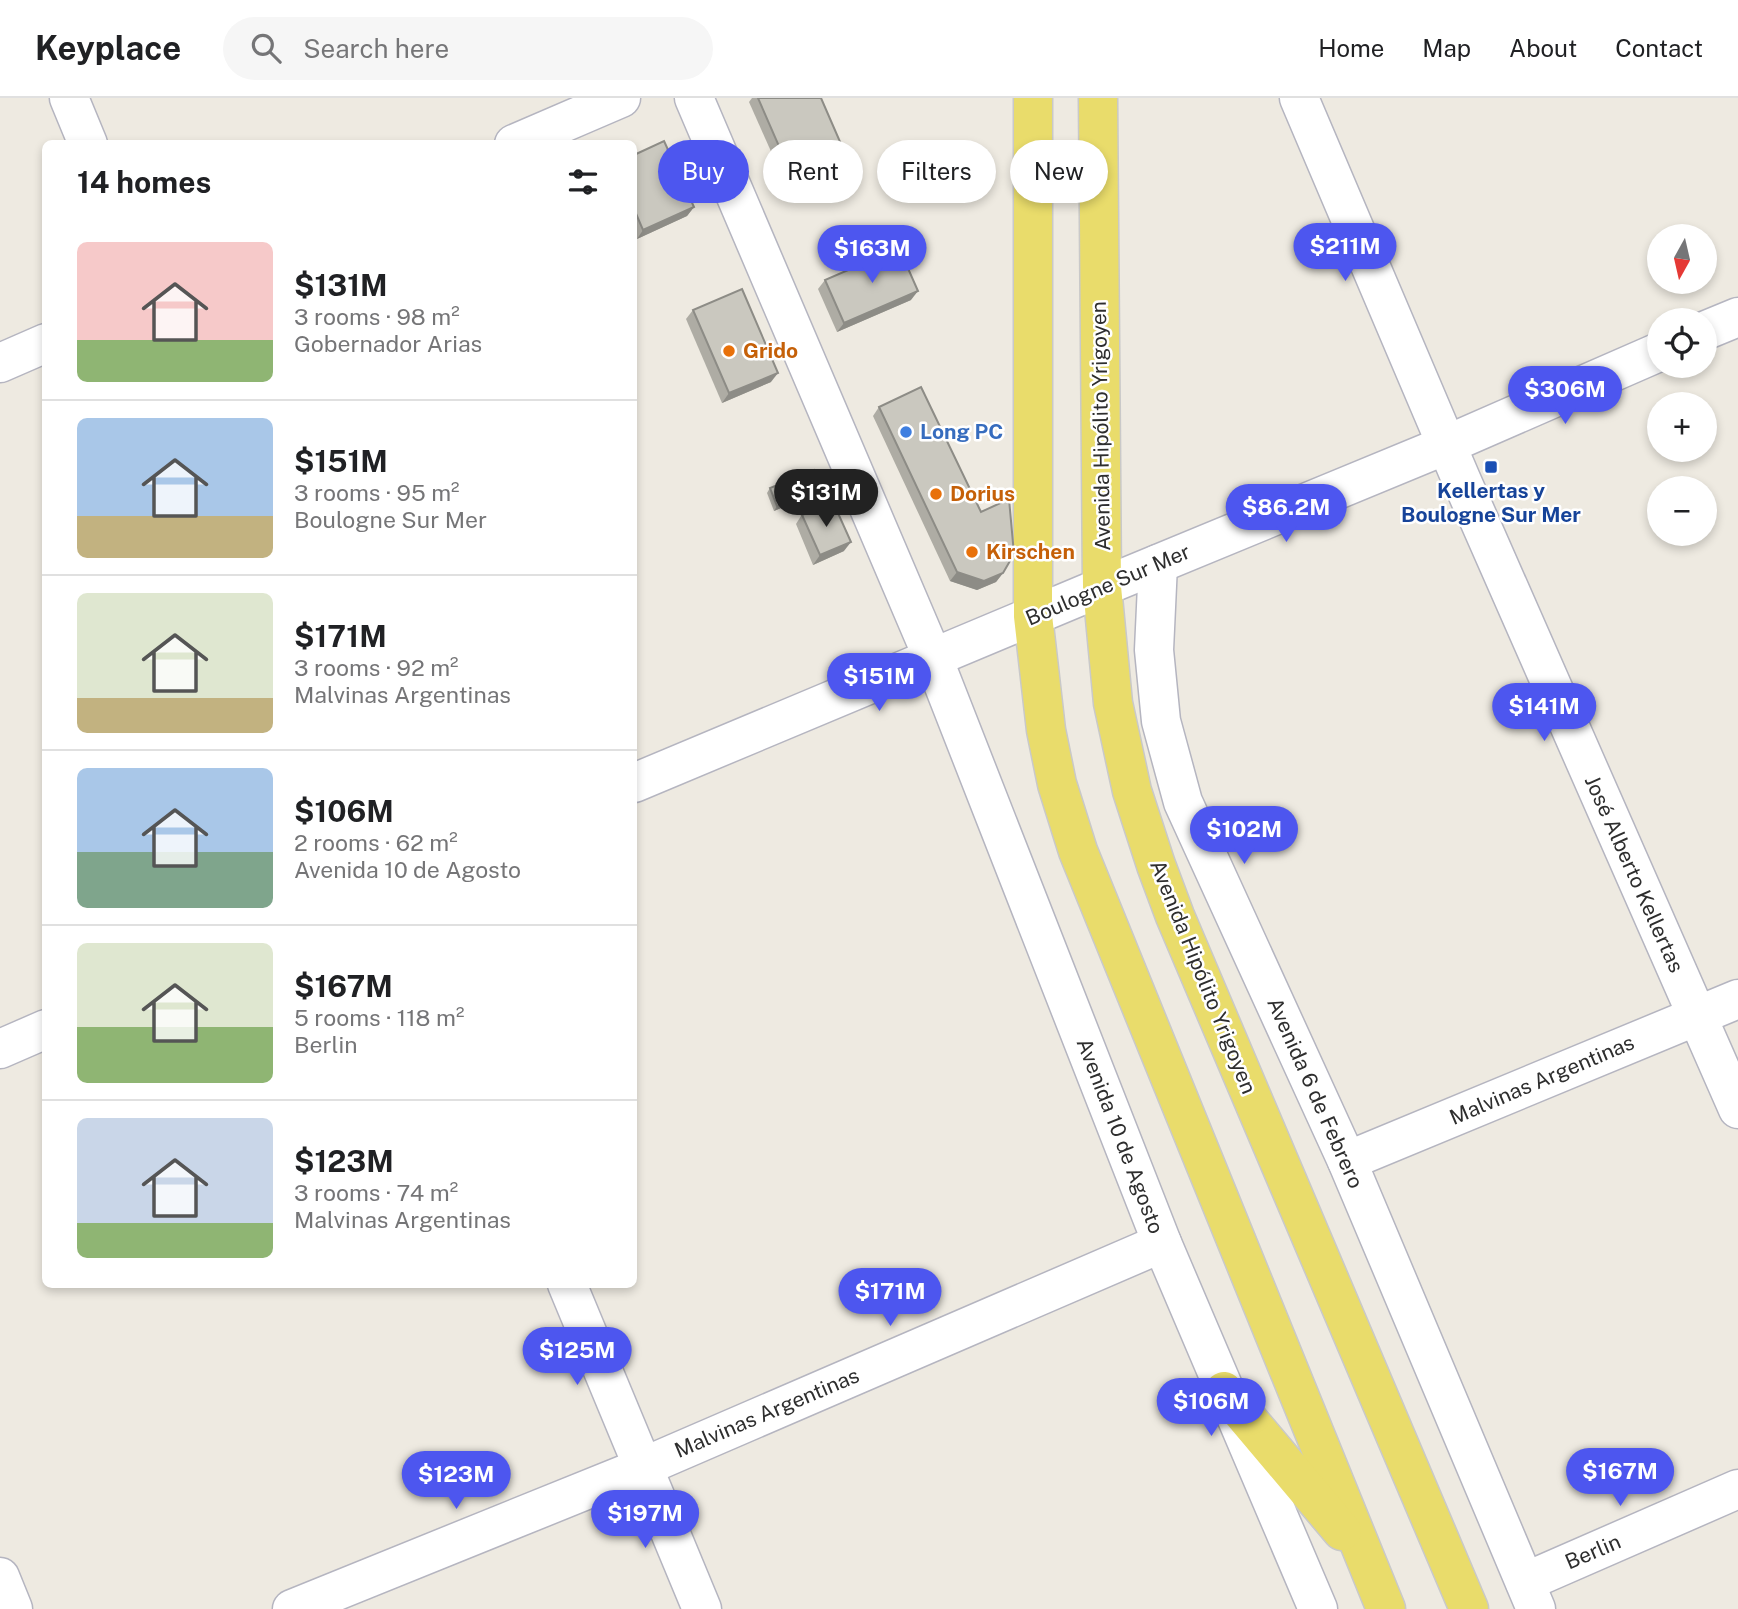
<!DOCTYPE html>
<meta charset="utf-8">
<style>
:root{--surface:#fff;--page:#f6f6f6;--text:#202124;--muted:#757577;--line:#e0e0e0;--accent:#4d56ef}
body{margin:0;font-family:"Public Sans",sans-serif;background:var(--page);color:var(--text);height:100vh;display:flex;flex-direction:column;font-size:26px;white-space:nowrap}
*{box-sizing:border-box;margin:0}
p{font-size:23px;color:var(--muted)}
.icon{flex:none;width:38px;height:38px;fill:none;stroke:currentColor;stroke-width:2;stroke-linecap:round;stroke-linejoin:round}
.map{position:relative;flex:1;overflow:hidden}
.details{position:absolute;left:42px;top:42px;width:595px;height:1148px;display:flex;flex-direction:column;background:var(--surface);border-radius:10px;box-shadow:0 4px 10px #0003}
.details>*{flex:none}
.top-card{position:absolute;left:658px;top:42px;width:665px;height:63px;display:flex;gap:14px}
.needle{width:46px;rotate:188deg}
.fabs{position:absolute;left:1647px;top:126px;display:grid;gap:14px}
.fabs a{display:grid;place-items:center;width:70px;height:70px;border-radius:50%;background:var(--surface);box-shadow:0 4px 10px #0003;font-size:35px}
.price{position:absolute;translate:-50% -60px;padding:0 16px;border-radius:24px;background:var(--accent);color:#fff;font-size:23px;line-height:46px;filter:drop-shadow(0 2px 4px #0008)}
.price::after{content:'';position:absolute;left:50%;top:42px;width:21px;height:16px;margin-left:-10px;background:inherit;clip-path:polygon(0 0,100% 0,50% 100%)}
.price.active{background:#222;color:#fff}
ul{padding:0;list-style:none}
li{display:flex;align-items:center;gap:21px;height:175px;padding:0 35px}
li+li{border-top:2px solid var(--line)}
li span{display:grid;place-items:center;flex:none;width:196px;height:140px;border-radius:10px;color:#555}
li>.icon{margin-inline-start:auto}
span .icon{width:84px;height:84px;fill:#fffc;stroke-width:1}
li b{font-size:30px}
h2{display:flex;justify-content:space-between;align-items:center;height:84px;padding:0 35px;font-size:30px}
.pill{padding:0 24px;border-radius:32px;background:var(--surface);box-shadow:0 4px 10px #0003;font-size:24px;line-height:63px}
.pill.active{background:var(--accent);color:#fff}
header{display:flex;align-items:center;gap:42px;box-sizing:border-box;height:98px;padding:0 35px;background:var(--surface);border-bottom:2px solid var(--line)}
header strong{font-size:33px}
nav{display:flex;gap:38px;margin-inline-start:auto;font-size:24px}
.search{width:490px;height:63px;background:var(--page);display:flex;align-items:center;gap:18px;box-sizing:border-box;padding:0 24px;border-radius:38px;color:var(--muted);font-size:26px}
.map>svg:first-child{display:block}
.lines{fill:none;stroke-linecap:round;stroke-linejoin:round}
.street-casing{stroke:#b5b5c0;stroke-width:41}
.secondary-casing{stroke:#b5b5c0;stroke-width:41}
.primary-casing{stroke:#c9c9c9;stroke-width:41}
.street{stroke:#fff;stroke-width:38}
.secondary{stroke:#fff;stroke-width:38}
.primary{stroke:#e9dc6b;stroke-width:38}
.wall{fill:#aeaca4}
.shaded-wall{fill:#8d8c86}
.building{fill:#cac8bf;stroke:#8d8c86;stroke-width:2}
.food-dot{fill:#e8710a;stroke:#fff;stroke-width:2.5}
.shop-dot{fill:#3f7fe0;stroke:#fff;stroke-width:2.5}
.transit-dot{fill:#1a4fb4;stroke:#fff;stroke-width:2.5}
.labels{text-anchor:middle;stroke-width:5;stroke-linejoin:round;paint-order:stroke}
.food-label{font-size:21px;font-weight:bold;fill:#c56008;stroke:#fff;text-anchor:start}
.street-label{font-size:21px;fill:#2e2e2e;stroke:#fff}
.shop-label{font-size:21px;font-weight:bold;fill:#366cbe;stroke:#fff;text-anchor:start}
.transit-label{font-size:21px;font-weight:bold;fill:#164399;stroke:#fff}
</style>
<header>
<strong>Keyplace</strong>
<div class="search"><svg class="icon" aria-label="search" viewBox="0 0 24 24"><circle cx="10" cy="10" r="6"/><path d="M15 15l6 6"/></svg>Search here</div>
<nav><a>Home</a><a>Map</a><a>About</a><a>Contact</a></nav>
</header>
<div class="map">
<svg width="1738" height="1511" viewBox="0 0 1738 1511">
<rect width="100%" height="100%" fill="#eeeae1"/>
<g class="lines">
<g class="street-casing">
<g id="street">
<path d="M 69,0 L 88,46"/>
<path d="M 1299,0 L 1461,381 L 1738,1011"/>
<path d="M 514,46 L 621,0"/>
<path d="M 1704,233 L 1738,219"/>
<path d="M 0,265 L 46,245"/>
<path d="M 1158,466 L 1154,552 L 1161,623 L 1183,704 L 1347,1063 L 1536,1511"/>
<path d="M 1102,489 L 1446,347 L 1659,254"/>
<path d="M 933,560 L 1162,1145 L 1318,1511"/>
<path d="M 1347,1063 L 1738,901"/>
<path d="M 567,1186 L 702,1511"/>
<path d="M 0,1479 L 13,1511"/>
<path d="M 1525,1484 L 1738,1391"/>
<path d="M 292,1511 L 643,1369 L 1162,1145"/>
</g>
</g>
<g class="secondary-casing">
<g id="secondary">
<path d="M 694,0 L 933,560"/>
<path d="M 634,685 L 1102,489"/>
<path d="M 0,951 L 46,931"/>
</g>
</g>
<g class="primary-casing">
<g id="primary">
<path d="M 1033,0 L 1033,518 L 1046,632 L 1057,686 L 1078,753 L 1386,1511"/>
<path d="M 1098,0 L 1102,489 L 1113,605 L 1132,693 L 1156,767 L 1175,818 L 1469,1511"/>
<path d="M 1224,1293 L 1342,1433"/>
</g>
</g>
<use href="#street" class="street"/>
<use href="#secondary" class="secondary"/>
<use href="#primary" class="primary"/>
</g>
<g class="wall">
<path d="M 752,0 L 821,0 L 841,46 L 835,55 L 782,78 L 749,4 Z"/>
<path d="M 634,57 L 694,109 L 687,118 L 637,141 L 634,134 Z"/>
<path d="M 825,182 L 911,202 L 837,234 L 818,191 Z"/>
<path d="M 693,212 L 771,284 L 722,305 L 686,221 Z"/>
<path d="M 879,309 L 1003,475 L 996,484 L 977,492 L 950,483 L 873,318 Z"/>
<path d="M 814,372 L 844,453 L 813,467 L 796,426 L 801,418 L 795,404 L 774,413 L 767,395 L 770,390 Z"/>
</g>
<g class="shaded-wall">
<path d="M 841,46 L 835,55 L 782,78 L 788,69 Z"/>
<path d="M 694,109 L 687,118 L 637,141 L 643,132 Z"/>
<path d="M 918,193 L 911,202 L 837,234 L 844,225 Z"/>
<path d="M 778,275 L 771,284 L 722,305 L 729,295 Z"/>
<path d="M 798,400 L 795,404 L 774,413 L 777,408 Z"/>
<path d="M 851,444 L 844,453 L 813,467 L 820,457 Z"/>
<path d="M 957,474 L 1003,475 L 996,484 L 977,492 L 950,483 Z"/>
</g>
<g class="building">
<path d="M 758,0 L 821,0 L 841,46 L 788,69 Z"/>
<path d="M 664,43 L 694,109 L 643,132 L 634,111 L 634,57 Z"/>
<path d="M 899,150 L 918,193 L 844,225 L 825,182 Z"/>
<path d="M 742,191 L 778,275 L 729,295 L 693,212 Z"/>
<path d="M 921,289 L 981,414 L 1009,401 L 1014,456 L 1003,475 L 984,483 L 957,474 L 879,309 Z"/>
<path d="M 814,372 L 828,406 L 805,416 L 798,400 L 777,408 L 770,390 Z"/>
<path d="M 833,404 L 851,444 L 820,457 L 802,417 Z"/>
</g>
<g class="food-dot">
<circle cx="729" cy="253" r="7"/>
<circle cx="936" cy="396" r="7"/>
<circle cx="972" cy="454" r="7"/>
</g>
<circle class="shop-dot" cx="906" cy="334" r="7"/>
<rect class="transit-dot" x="1484" y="362" width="14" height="14" rx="3.5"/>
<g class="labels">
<g class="food-label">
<text x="743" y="260">Grido</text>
<text x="950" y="403">Dorius</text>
<text x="986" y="461">Kirschen</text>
</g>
<g class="street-label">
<text transform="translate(1101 328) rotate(-91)" y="7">Avenida Hipólito Yrigoyen</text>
<text transform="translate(1108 487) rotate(-23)" y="7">Boulogne Sur Mer</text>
<text transform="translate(1634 776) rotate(66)" y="7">José Alberto Kellertas</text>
<text transform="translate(1203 879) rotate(68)" y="7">Avenida Hipólito Yrigoyen</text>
<text transform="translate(1542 982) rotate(-23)" y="7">Malvinas Argentinas</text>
<text transform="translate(1315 995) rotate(66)" y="7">Avenida 6 de Febrero</text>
<text transform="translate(1120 1038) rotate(69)" y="7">Avenida 10 de Agosto</text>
<text transform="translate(767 1315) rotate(-23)" y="7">Malvinas Argentinas</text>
<text transform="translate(1593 1454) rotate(-23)" y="7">Berlin</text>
</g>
<g class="shop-label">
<text x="920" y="341">Long PC</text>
</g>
<g class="transit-label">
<text x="1491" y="400">Kellertas y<tspan x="1491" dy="24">Boulogne Sur Mer</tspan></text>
</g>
</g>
</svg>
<div class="fabs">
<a><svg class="needle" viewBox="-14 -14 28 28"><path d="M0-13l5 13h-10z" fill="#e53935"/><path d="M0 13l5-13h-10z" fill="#757577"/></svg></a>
<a><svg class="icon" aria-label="locate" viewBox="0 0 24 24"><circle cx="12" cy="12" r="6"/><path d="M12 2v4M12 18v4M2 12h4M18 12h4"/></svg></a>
<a>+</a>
<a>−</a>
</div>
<b class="price" style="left:1345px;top:185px">$211M</b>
<b class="price" style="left:872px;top:187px">$163M</b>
<b class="price" style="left:1565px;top:328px">$306M</b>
<b class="price active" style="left:826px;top:431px">$131M</b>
<b class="price" style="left:1286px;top:446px">$86.2M</b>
<b class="price" style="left:879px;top:615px">$151M</b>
<b class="price" style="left:1544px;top:645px">$141M</b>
<b class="price" style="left:1244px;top:768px">$102M</b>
<b class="price" style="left:890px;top:1230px">$171M</b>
<b class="price" style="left:577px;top:1289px">$125M</b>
<b class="price" style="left:1211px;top:1340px">$106M</b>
<b class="price" style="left:1620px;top:1410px">$167M</b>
<b class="price" style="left:456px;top:1413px">$123M</b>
<b class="price" style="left:645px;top:1452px">$197M</b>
<div class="top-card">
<a class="pill active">Buy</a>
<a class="pill">Rent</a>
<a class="pill">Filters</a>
<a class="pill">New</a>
</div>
<section class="details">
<h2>14 homes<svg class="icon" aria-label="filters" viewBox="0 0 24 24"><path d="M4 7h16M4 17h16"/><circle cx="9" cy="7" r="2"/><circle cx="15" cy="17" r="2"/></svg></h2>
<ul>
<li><span style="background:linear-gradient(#f6c9c9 70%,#8fb573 0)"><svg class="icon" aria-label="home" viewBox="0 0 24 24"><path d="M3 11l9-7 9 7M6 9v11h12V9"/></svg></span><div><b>$131M</b><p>3 rooms · 98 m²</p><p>Gobernador Arias</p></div></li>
<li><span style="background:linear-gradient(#a9c7e8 70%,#c2b280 0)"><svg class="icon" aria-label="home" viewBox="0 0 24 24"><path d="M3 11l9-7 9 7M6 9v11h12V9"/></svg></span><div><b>$151M</b><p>3 rooms · 95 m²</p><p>Boulogne Sur Mer</p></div></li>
<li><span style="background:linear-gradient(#dfe7d0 75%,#c2b280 0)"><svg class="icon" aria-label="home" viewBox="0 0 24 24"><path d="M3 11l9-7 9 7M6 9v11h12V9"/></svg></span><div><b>$171M</b><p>3 rooms · 92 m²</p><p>Malvinas Argentinas</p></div></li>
<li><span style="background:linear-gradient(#a9c7e8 60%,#7fa58c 0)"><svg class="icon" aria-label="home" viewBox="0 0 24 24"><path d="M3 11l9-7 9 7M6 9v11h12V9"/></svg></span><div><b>$106M</b><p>2 rooms · 62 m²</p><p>Avenida 10 de Agosto</p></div></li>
<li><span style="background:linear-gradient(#dfe7d0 60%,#8fb573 0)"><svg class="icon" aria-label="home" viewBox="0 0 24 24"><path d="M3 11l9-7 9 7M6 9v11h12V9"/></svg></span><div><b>$167M</b><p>5 rooms · 118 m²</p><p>Berlin</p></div></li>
<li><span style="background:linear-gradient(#c9d6e8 75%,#8fb573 0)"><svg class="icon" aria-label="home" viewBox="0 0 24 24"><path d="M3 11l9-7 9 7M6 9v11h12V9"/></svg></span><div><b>$123M</b><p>3 rooms · 74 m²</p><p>Malvinas Argentinas</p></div></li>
</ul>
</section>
</div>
